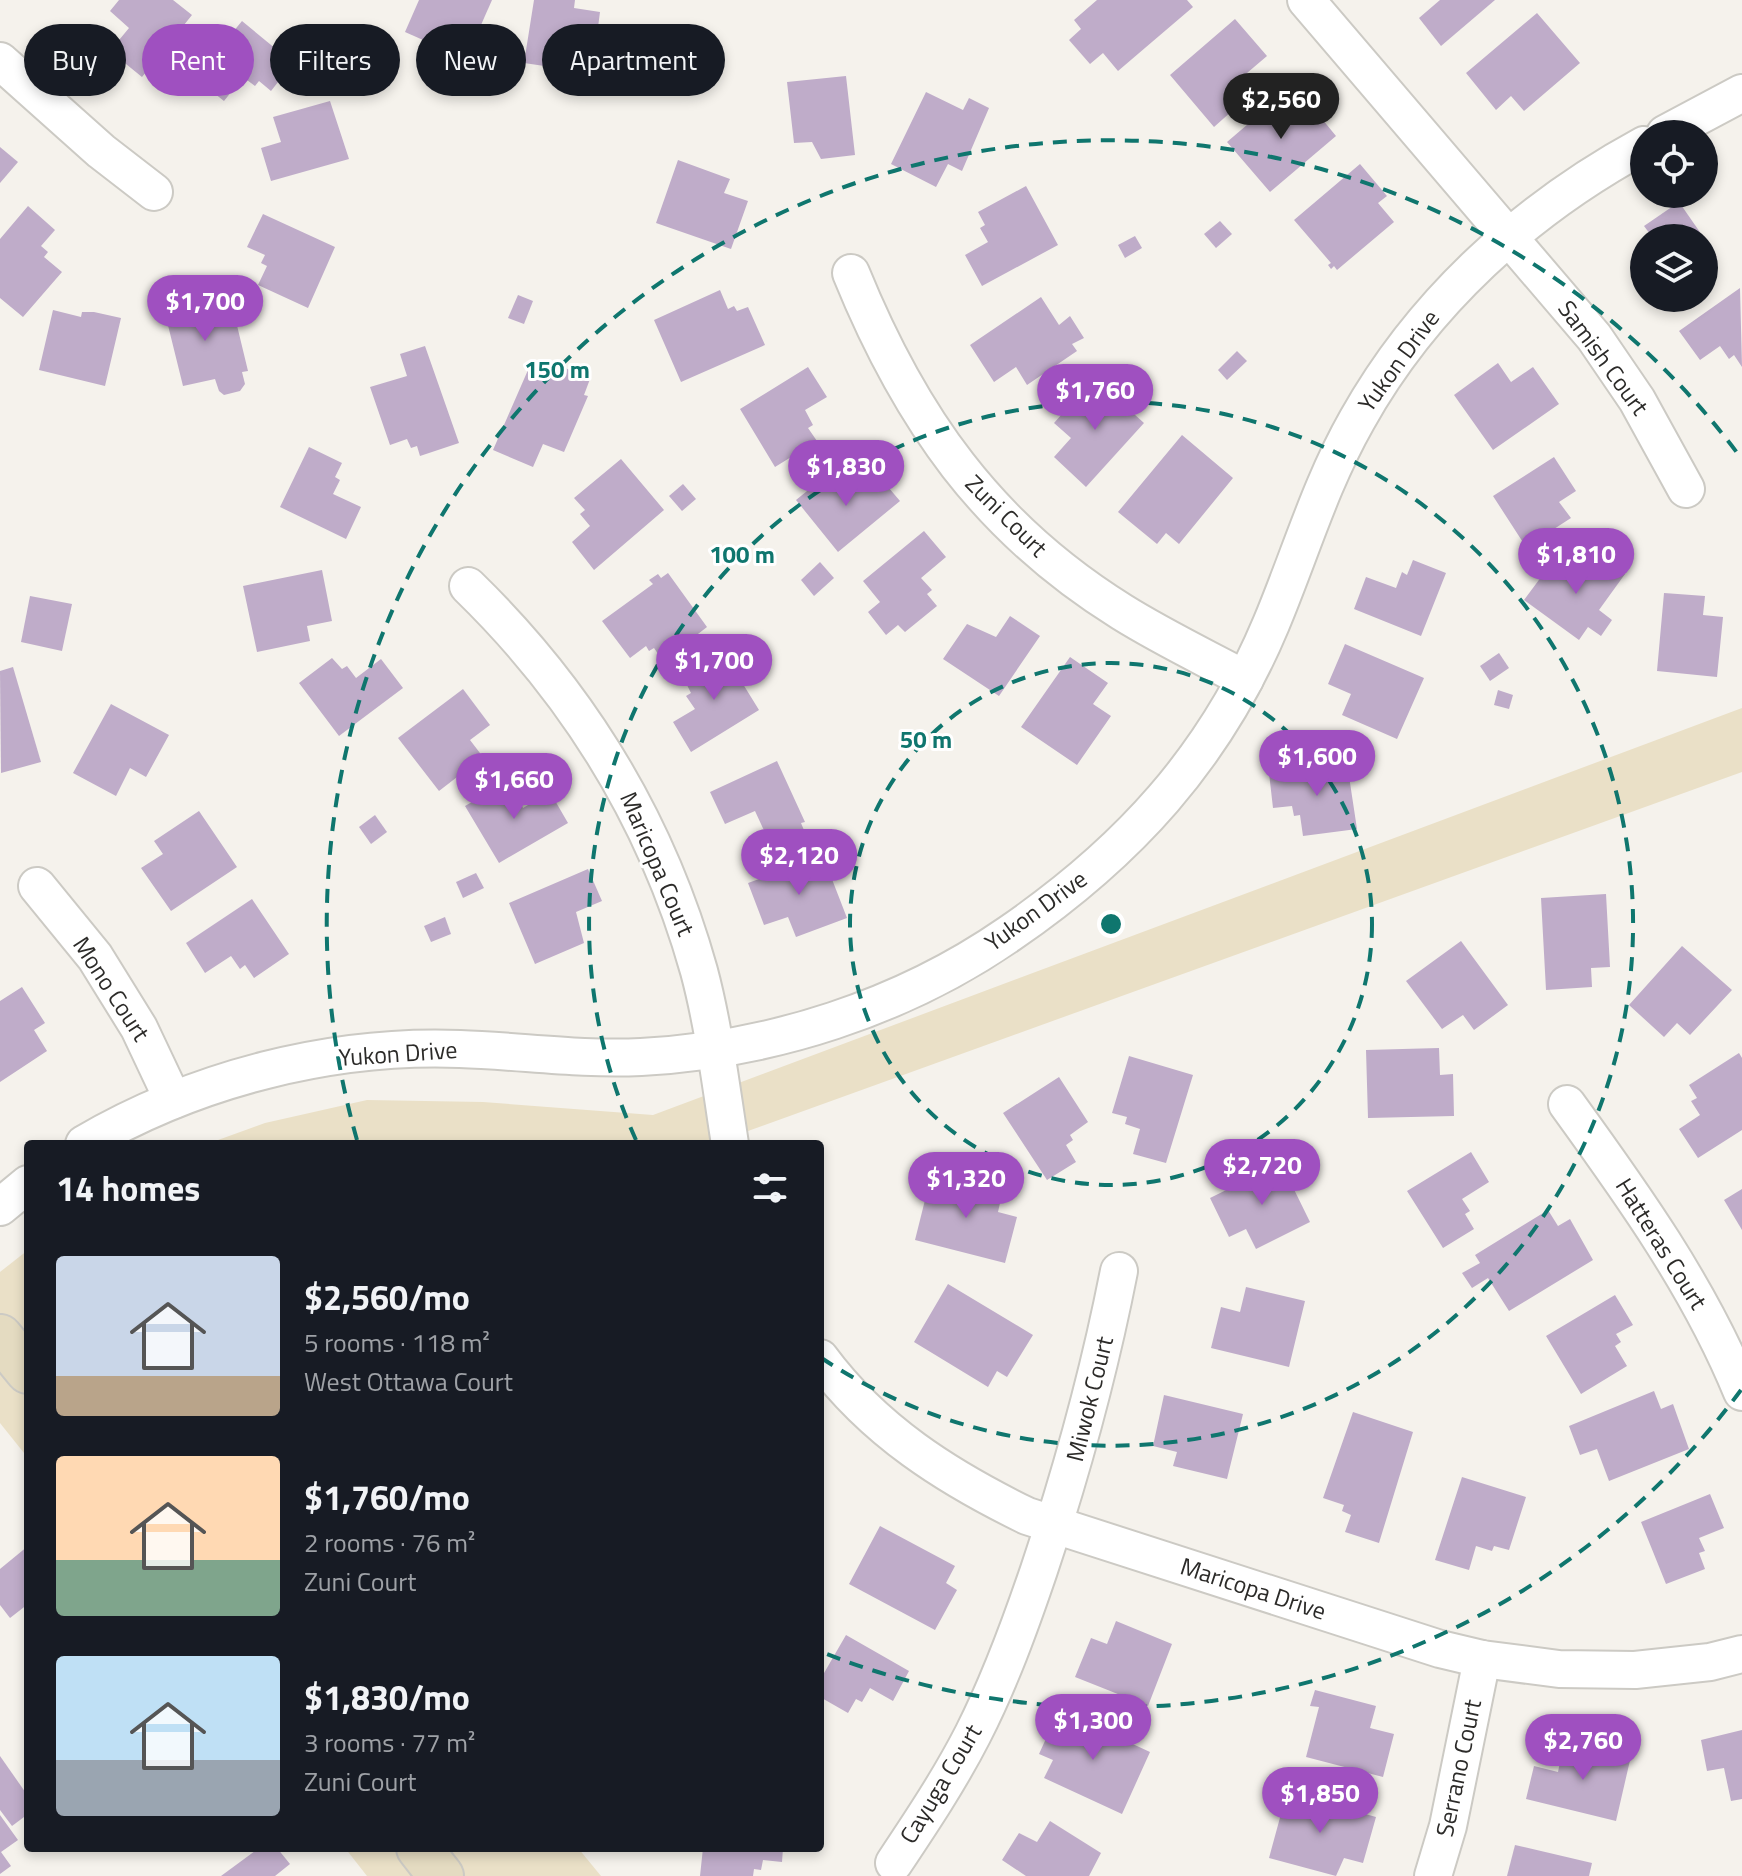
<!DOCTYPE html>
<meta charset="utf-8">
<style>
:root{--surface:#171b24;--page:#242831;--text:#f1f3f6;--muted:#9ea1a6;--accent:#9f50c0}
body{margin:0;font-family:"Titillium Web",sans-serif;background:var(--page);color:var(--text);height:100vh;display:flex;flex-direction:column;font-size:30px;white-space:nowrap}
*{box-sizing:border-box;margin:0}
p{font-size:26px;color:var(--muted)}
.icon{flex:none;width:44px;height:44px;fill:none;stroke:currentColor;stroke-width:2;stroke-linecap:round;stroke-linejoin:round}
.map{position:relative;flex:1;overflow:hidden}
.drawer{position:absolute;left:24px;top:1140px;width:800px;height:712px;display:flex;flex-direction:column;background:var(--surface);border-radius:8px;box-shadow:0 4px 12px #0003}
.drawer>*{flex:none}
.banner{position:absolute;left:24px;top:24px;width:800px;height:72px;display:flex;gap:16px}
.fabs{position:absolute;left:1630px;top:120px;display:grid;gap:16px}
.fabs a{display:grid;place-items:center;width:88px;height:88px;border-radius:50%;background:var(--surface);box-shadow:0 4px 12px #0003;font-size:40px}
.price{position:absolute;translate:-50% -68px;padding:0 18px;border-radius:28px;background:var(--accent);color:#fff;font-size:26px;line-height:52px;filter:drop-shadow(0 2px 4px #0008)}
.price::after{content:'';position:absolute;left:50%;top:48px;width:24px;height:18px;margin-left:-12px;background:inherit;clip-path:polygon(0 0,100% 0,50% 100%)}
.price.on{background:#222;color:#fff}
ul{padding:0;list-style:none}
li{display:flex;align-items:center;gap:24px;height:200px;padding:0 32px}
li span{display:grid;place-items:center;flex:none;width:224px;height:160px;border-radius:8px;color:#555}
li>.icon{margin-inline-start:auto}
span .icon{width:96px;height:96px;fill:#fffc;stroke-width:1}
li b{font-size:34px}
h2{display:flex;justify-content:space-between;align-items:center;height:96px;padding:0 32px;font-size:34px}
.tag{padding:0 28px;border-radius:36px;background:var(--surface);box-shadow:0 4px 12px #0003;font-size:28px;line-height:72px}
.tag.on{background:var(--accent);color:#fff}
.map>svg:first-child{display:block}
.green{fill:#eae0c7}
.building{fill:#bfacc9}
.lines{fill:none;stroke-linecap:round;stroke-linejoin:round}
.street-casing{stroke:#cccac4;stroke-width:40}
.secondary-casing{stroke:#cccac4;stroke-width:48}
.street{stroke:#fff;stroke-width:36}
.secondary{stroke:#e4dbc1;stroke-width:44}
.ring{fill:none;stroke:#0f766e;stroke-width:4;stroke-dasharray:14 10}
.labels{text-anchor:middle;stroke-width:6;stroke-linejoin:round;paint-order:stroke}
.street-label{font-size:24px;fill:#2c2b29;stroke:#fff}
.centre{fill:#0f766e;stroke:#fff;stroke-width:4}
.ring-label{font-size:24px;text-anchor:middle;font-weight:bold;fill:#0f766e;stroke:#fff;stroke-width:6;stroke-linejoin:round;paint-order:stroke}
</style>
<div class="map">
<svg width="1742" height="1876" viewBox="0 0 1742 1876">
<rect width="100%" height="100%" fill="#f5f2ec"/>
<g class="green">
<path d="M 1742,708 L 1742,772 L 712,1144 L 207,1144 L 265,1123 L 367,1100 L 483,1102 L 653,1115 Z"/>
<path d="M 28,1250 L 28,1458 L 0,1423 L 0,1272 Z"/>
<path d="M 345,1848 L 578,1848 L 601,1876 L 367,1876 Z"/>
</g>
<g class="building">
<path d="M 119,0 L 173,0 L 192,15 L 142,77 L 110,51 L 129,28 L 110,11 Z"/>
<path d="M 419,0 L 492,0 L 466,59 L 405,32 Z"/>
<path d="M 534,0 L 575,0 L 574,8 L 600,12 L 592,73 L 524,63 Z"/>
<path d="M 1097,0 L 1187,0 L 1193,7 L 1118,71 L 1103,53 L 1090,64 L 1069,40 L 1081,29 L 1074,20 Z"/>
<path d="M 1440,0 L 1495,0 L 1441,46 L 1419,18 Z"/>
<path d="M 1537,13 L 1580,63 L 1524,111 L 1511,96 L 1496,110 L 1466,73 Z"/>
<path d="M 1235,19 L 1267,56 L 1247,73 L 1259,87 L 1214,127 L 1170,75 Z"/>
<path d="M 242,21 L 293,63 L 271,91 L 259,81 L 255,86 L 243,77 L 224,101 L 195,78 Z"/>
<path d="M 846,76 L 855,155 L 821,159 L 812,142 L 794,143 L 787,82 Z"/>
<path d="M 926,92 L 963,110 L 969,98 L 989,108 L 962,171 L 948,164 L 936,187 L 891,164 Z"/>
<path d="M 1283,94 L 1299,113 L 1313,108 L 1336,136 L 1270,192 L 1227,142 Z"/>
<path d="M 330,101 L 349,159 L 271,181 L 261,148 L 281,142 L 273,117 Z"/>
<path d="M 0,147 L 18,162 L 0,183 Z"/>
<path d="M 678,160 L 730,179 L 724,193 L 748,201 L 731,249 L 656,223 Z"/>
<path d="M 1360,164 L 1387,196 L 1378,203 L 1394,222 L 1337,270 L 1334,266 L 1331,269 L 1328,265 L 1331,263 L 1294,220 Z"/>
<path d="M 1026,186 L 1058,245 L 982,286 L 965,255 L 988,242 L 980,228 L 985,225 L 978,212 Z"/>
<path d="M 1679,202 L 1704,238 L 1653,238 L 1644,226 Z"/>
<path d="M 28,206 L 55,230 L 41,246 L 48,252 L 44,257 L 62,272 L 23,317 L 0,298 L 0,239 Z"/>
<path d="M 263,214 L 335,247 L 308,308 L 258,285 L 267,266 L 261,263 L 265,255 L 247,247 Z"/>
<path d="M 1220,221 L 1232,234 L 1216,248 L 1204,234 Z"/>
<path d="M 1135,236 L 1142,248 L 1125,258 L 1118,245 Z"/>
<path d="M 1704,238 L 1717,257 L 1704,267 Z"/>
<path d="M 195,288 L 201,313 L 217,310 L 219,316 L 234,313 L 248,371 L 242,372 L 245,384 L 240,391 L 224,395 L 219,391 L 215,379 L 183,386 L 161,297 Z"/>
<path d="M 1740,288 L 1742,367 L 1734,355 L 1729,359 L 1720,346 L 1700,360 L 1679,331 Z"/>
<path d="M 720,290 L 728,309 L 734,306 L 737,311 L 748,307 L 765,345 L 681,382 L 654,320 Z"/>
<path d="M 518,295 L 533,301 L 524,324 L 508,318 Z"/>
<path d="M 1041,297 L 1059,325 L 1070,316 L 1084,338 L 1072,344 L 1077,351 L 1027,385 L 1016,367 L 994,382 L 970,345 Z"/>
<path d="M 53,310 L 81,317 L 82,312 L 94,312 L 121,318 L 105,386 L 39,370 Z"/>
<path d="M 425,346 L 459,443 L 420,456 L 417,446 L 411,448 L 407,439 L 390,445 L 370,387 L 407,376 L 400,354 Z"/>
<path d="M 1237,351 L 1247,361 L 1227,380 L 1218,370 Z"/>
<path d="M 554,363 L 590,379 L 584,395 L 588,396 L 564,452 L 543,444 L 533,467 L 493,450 L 528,370 L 547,379 Z"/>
<path d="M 1498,363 L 1511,382 L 1533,367 L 1559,404 L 1493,450 L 1454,395 Z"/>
<path d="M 808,367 L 827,397 L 805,410 L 813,425 L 808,428 L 817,441 L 775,467 L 740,409 Z"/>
<path d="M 1094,378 L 1144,423 L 1086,487 L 1054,457 L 1071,438 L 1054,423 Z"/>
<path d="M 1182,435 L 1233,478 L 1179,544 L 1166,533 L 1157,544 L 1118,512 Z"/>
<path d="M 309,447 L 342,463 L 335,477 L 340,480 L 333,494 L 361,507 L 346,539 L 280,507 Z"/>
<path d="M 1554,457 L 1576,491 L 1559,502 L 1571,518 L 1526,547 L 1493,496 Z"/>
<path d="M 621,459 L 664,510 L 594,570 L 572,542 L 590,526 L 580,514 L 585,510 L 574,498 Z"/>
<path d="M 828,474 L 838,486 L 843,482 L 853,494 L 877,474 L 900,501 L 838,552 L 796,500 Z"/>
<path d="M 683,484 L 696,499 L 682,511 L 669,496 Z"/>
<path d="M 924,531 L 946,557 L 921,578 L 932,590 L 927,594 L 937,606 L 905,632 L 898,625 L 886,635 L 868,612 L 880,602 L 863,581 Z"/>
<path d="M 1596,554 L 1625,574 L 1599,610 L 1612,620 L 1601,636 L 1588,627 L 1579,640 L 1524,600 L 1553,561 L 1565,570 L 1568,565 L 1581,574 Z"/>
<path d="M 1413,560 L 1446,573 L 1421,636 L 1354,609 L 1366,577 L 1396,588 L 1402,572 L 1407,575 Z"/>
<path d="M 820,562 L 834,578 L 814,596 L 801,580 Z"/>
<path d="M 322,570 L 332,621 L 307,626 L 310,641 L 257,652 L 243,586 Z"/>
<path d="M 668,573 L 707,627 L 663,661 L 654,648 L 649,651 L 646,646 L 630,658 L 602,621 L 653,584 L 649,580 L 658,574 L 661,578 Z"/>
<path d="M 1664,593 L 1705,596 L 1703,615 L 1723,617 L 1717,677 L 1657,671 Z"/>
<path d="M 30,596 L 72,604 L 62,651 L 21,642 Z"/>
<path d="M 1010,616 L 1040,636 L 999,696 L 943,659 L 967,624 L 996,637 Z"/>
<path d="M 1345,644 L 1424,678 L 1397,739 L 1342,715 L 1351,694 L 1328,684 Z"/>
<path d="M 722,650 L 759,710 L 691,752 L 673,722 L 695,709 L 686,696 L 691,693 L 684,679 Z"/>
<path d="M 1499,653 L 1509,668 L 1490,681 L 1480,666 Z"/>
<path d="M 1070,657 L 1108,683 L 1093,704 L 1111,716 L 1077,765 L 1021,727 Z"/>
<path d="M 332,658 L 342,669 L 347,666 L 356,678 L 381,659 L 403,688 L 339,736 L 299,683 Z"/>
<path d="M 13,667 L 41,762 L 1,773 L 0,671 Z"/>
<path d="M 463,689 L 490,725 L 470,740 L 483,757 L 439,791 L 398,738 Z"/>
<path d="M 1498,690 L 1513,695 L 1509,709 L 1494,705 Z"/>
<path d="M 111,704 L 169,735 L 146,777 L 130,768 L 116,796 L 73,773 Z"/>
<path d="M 777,761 L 805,822 L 801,823 L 806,835 L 790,842 L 785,831 L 768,839 L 755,811 L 725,824 L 710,792 Z"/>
<path d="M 1347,763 L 1357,829 L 1303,836 L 1300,815 L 1294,816 L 1292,806 L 1273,808 L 1269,773 Z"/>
<path d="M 503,784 L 510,797 L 516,794 L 523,808 L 550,792 L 568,823 L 499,863 L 465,806 Z"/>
<path d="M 199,811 L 237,867 L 171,911 L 141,868 L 163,854 L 154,841 Z"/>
<path d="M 375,815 L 387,832 L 371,844 L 359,827 Z"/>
<path d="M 823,856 L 847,918 L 796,937 L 788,917 L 764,925 L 748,883 Z"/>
<path d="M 588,869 L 602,901 L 576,912 L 584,943 L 535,964 L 509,903 Z"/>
<path d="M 476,873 L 484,888 L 463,898 L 456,882 Z"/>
<path d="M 1606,894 L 1610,967 L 1591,968 L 1592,987 L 1546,990 L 1541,898 Z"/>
<path d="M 252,899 L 289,954 L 254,978 L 245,965 L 240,969 L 231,956 L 205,973 L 186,943 Z"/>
<path d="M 445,917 L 451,934 L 431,942 L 424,926 Z"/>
<path d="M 1461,941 L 1508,1005 L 1474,1030 L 1463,1015 L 1442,1029 L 1406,981 Z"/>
<path d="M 1682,946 L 1732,990 L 1690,1035 L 1677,1023 L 1664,1037 L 1629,1005 Z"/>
<path d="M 22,987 L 45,1023 L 34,1030 L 47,1051 L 0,1082 L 0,1001 Z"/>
<path d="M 1439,1048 L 1440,1075 L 1453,1074 L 1454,1116 L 1368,1118 L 1366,1050 Z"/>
<path d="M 1739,1053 L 1742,1058 L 1742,1130 L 1698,1158 L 1679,1129 L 1700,1115 L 1691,1101 L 1697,1098 L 1689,1085 Z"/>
<path d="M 1129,1056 L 1193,1075 L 1166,1163 L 1133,1154 L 1140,1129 L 1125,1124 L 1127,1117 L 1112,1113 Z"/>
<path d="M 1059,1077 L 1088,1122 L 1070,1135 L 1073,1140 L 1066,1145 L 1076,1162 L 1047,1180 L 1003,1113 Z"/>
<path d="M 1471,1152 L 1489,1182 L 1462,1199 L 1470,1211 L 1465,1214 L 1474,1229 L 1443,1248 L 1407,1191 Z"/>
<path d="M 1281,1163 L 1310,1222 L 1256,1249 L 1246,1229 L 1229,1237 L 1210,1198 Z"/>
<path d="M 931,1176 L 1002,1194 L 998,1212 L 1017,1217 L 1005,1263 L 915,1240 Z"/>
<path d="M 1742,1189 L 1742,1230 L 1724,1200 Z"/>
<path d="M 1548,1210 L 1558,1226 L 1570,1219 L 1593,1260 L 1509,1311 L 1488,1278 L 1472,1288 L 1462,1273 L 1480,1263 L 1475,1255 Z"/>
<path d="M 948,1284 L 1033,1335 L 1007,1377 L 997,1371 L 988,1387 L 914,1342 Z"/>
<path d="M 1246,1287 L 1305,1301 L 1289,1367 L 1211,1348 L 1221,1307 L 1240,1312 Z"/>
<path d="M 1615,1295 L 1633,1325 L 1616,1334 L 1621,1342 L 1615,1346 L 1627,1366 L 1581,1394 L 1546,1336 Z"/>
<path d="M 1654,1391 L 1661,1409 L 1673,1404 L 1689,1449 L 1609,1481 L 1597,1449 L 1580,1455 L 1569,1426 Z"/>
<path d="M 1164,1395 L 1243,1414 L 1227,1479 L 1173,1466 L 1177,1452 L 1153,1446 Z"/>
<path d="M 1353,1412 L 1413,1432 L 1379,1543 L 1345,1532 L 1351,1515 L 1342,1511 L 1344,1505 L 1323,1498 Z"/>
<path d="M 1462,1477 L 1526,1497 L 1509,1550 L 1494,1546 L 1492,1551 L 1476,1546 L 1469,1570 L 1435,1560 Z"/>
<path d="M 1710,1494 L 1724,1528 L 1699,1538 L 1705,1551 L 1699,1553 L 1705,1569 L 1666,1584 L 1641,1522 Z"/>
<path d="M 880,1526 L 955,1566 L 946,1583 L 957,1590 L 935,1630 L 849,1584 Z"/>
<path d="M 28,1546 L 28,1604 L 10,1618 L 0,1605 L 0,1569 Z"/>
<path d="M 1116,1621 L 1172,1644 L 1148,1706 L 1075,1677 L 1091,1638 L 1107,1644 Z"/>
<path d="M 846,1635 L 909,1671 L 893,1701 L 870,1688 L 862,1702 L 856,1699 L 848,1713 L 820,1697 L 820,1680 Z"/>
<path d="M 1315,1690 L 1376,1706 L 1370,1728 L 1394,1734 L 1383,1777 L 1306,1757 L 1319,1707 L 1310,1706 Z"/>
<path d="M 1059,1710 L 1150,1752 L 1122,1814 L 1044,1778 L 1053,1760 L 1039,1754 Z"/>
<path d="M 1742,1730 L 1742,1799 L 1731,1801 L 1724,1768 L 1707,1771 L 1701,1740 Z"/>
<path d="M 1572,1742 L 1631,1756 L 1616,1821 L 1526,1799 L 1534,1766 L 1558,1772 L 1561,1757 L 1568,1758 Z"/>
<path d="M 0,1756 L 28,1796 L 28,1814 L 12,1826 L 0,1810 Z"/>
<path d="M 1287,1792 L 1376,1817 L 1363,1863 L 1344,1858 L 1336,1876 L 1269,1858 Z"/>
<path d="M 0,1815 L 18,1840 L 1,1852 L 11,1866 L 0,1874 Z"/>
<path d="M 1050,1821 L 1101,1853 L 1089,1876 L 1026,1876 L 1002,1860 L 1019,1833 L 1037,1842 Z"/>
<path d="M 1515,1845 L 1592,1863 L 1589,1876 L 1507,1876 Z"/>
<path d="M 259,1848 L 277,1848 L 290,1864 L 275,1876 L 221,1876 Z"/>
<path d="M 703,1848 L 783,1848 L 782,1862 L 763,1860 L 761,1870 L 754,1869 L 753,1876 L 700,1876 Z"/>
</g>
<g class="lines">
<g class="street-casing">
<g id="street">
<path d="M 1306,0 L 1594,337 L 1637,400 L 1686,489"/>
<path d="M 0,61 L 101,151 L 154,192"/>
<path d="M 1665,134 L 1742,93"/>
<path d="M 851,273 C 910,418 987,528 1122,612 C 1162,637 1204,657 1245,679"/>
<path d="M 468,586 C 579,694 657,821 699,971 C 714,1027 721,1087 730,1144"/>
<path d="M 37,886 L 95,957 L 139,1028 L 173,1100"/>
<path d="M 1567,1104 C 1633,1195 1699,1287 1742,1392"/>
<path d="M 84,1144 C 195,1079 331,1044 460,1049 C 521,1051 580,1060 641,1057 C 771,1050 902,1008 1009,934 C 1127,853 1215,758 1271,624 C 1300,555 1320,485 1357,420 C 1423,302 1526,209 1644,145"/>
<path d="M 0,1207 L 28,1184"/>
<path d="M 820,1358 C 874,1431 947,1477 1027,1516 L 1440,1649 L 1482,1659 L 1559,1669 L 1635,1670 L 1710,1662 L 1742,1654"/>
<path d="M 894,1863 C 922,1821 950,1779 973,1734 C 1000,1681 1020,1626 1039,1570 C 1072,1471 1099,1373 1119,1271"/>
<path d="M 1433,1876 L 1448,1826 L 1482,1659"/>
</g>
</g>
<g class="secondary-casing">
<g id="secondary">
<path d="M 0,1337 L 28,1371"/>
<path d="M 419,1848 L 441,1876"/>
</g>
</g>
<use href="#street" class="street"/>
<use href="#secondary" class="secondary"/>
</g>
<g class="ring">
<circle cx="1111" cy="924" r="261"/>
<path d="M636 1140A522 522 0 1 1 823 1359"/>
<path d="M1741 1390A784 784 0 0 1 824 1653M357 1140A784 784 0 0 1 1741 458"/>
</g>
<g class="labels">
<g class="street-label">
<text transform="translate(1603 358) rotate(54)" y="8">Samish Court</text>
<text transform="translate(1399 361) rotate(-54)" y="8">Yukon Drive</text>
<text transform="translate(1006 516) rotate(45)" y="8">Zuni Court</text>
<text transform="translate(657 864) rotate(67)" y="8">Maricopa Court</text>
<text transform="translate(1036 911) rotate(-36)" y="8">Yukon Drive</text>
<text transform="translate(111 989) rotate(57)" y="8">Mono Court</text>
<text transform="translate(398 1054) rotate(-4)" y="8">Yukon Drive</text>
<text transform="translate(1661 1244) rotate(58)" y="8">Hatteras Court</text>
<text transform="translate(1090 1399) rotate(-76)" y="8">Miwok Court</text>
<text transform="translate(1253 1589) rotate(18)" y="8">Maricopa Drive</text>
<text transform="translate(1459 1768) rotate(-78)" y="8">Serrano Court</text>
<text transform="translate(941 1784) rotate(-59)" y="8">Cayuga Court</text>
</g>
</g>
<circle cx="1111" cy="924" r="12" class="centre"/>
<g class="ring-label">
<text x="557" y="378">150 m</text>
<text x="742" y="563">100 m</text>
<text x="926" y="748">50 m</text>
</g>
</svg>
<div class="fabs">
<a><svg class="icon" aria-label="locate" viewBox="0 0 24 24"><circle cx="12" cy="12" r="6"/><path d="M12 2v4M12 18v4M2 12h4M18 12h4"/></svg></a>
<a><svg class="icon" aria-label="layers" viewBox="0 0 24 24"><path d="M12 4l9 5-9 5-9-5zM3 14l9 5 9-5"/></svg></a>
</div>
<b class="price on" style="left:1281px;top:141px">$2,560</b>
<b class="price" style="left:205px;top:343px">$1,700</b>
<b class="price" style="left:1095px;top:432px">$1,760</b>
<b class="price" style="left:846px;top:508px">$1,830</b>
<b class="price" style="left:1576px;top:596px">$1,810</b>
<b class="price" style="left:714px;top:702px">$1,700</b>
<b class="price" style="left:1317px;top:798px">$1,600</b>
<b class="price" style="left:514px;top:821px">$1,660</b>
<b class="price" style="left:799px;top:897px">$2,120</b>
<b class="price" style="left:1262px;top:1207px">$2,720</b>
<b class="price" style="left:966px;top:1220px">$1,320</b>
<b class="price" style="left:1093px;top:1762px">$1,300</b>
<b class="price" style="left:1583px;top:1782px">$2,760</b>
<b class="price" style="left:1320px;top:1835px">$1,850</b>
<div class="banner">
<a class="tag">Buy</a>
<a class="tag on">Rent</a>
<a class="tag">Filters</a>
<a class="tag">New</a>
<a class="tag">Apartment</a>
</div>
<section class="drawer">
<h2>14 homes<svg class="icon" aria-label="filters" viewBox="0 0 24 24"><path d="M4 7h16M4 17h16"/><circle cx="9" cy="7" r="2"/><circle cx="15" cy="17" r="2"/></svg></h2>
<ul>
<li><span style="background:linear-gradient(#c9d6e8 75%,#b9a48a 0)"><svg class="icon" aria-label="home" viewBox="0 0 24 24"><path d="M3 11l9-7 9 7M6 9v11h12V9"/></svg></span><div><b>$2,560/mo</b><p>5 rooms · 118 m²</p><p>West Ottawa Court</p></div></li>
<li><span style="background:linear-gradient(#ffd9b3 65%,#7fa58c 0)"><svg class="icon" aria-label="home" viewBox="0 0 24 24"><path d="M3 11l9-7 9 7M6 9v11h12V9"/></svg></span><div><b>$1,760/mo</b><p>2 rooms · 76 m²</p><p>Zuni Court</p></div></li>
<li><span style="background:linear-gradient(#bfe0f5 65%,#9aa5b1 0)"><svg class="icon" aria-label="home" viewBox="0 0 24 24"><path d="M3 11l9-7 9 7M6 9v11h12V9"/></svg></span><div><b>$1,830/mo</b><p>3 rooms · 77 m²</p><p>Zuni Court</p></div></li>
</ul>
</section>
</div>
